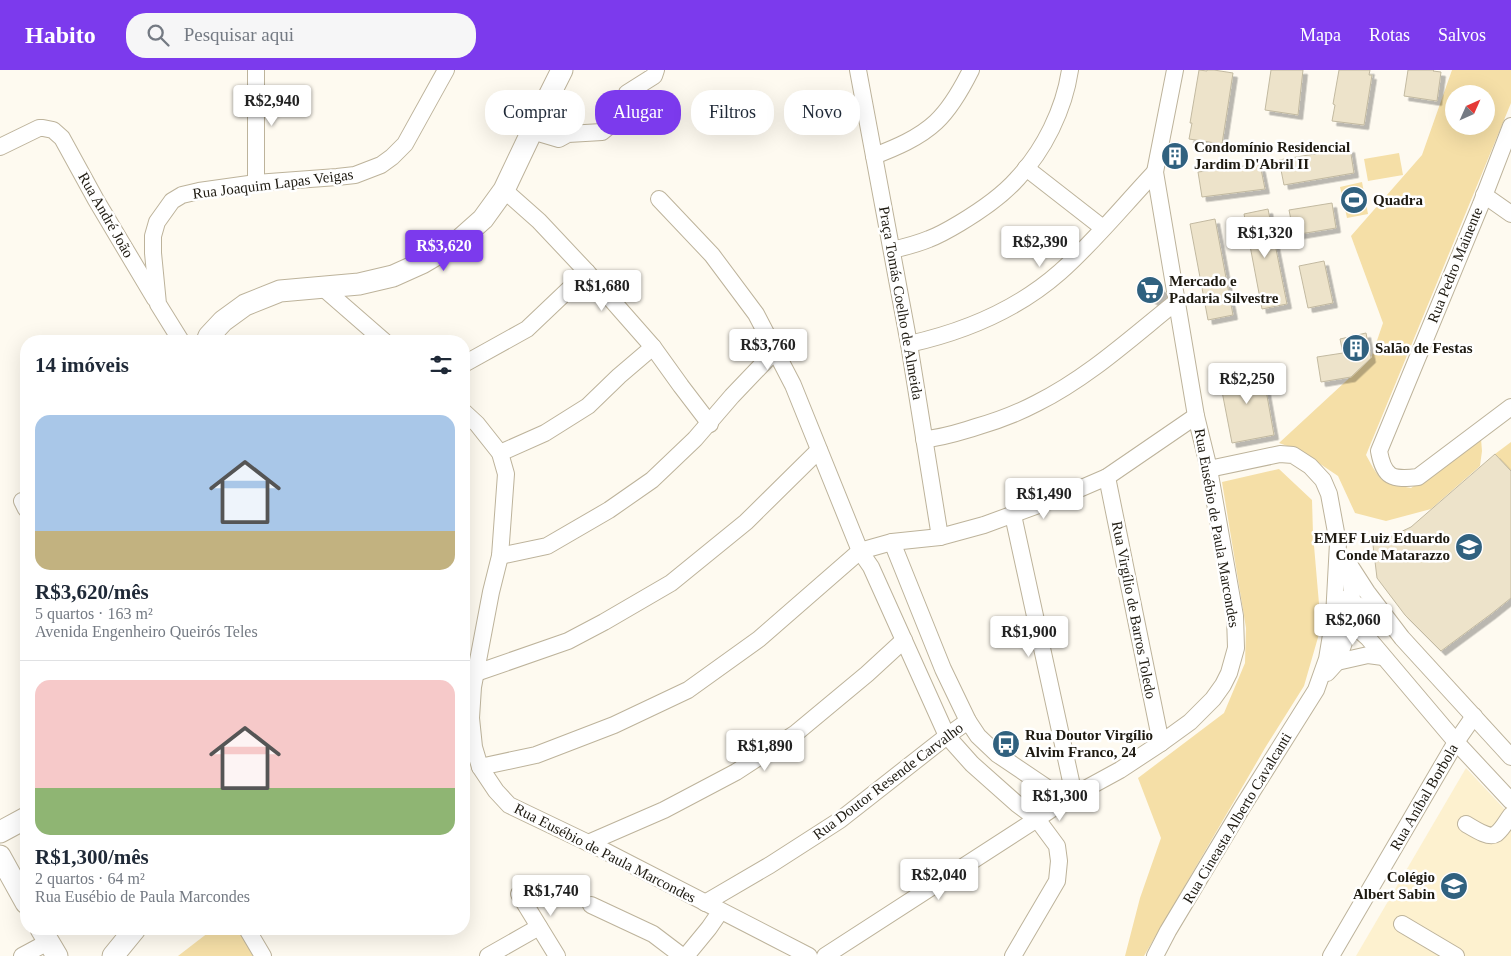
<!DOCTYPE html>
<html lang="pt">
<meta charset="utf-8">
<style>
:root{--surface:#fff;--page:#f6f6f7;--text:#1f2937;--muted:#747a83;--line:#e0e1e3;--accent:#7c3aed}
body{margin:0;font-family:Georgia,serif;background:var(--page);color:var(--text);height:100vh;display:flex;flex-direction:column;font-size:19px;white-space:nowrap}
*{box-sizing:border-box;margin:0}
p{font-size:16px;color:var(--muted)}
.icon{flex:none;width:28px;height:28px;fill:none;stroke:currentColor;stroke-width:2;stroke-linecap:round;stroke-linejoin:round}
.map{position:relative;flex:1;overflow:hidden}
.details{position:absolute;left:20px;top:265px;width:450px;height:600px;display:flex;flex-direction:column;background:var(--surface);border-radius:20px;box-shadow:0 5px 20px #0002}
.details>*{flex:none}
.banner{position:absolute;left:485px;top:20px;width:475px;height:45px;display:flex;gap:10px}
.needle{width:32px;rotate:45deg}
.buttons{position:absolute;left:1445px;top:15px;display:grid;gap:10px}
.buttons a{display:grid;place-items:center;width:50px;height:50px;border-radius:50%;background:var(--surface);box-shadow:0 5px 20px #0002;font-size:25px}
.price{position:absolute;translate:-50% -42px;padding:0 11px;border-radius:5px;background:#fff;color:#222;font-size:16px;line-height:32px;filter:drop-shadow(0 1px 2px #0008)}
.price::after{content:'';position:absolute;left:50%;top:30px;width:15px;height:11px;margin-left:-8px;background:inherit;clip-path:polygon(0 0,100% 0,50% 100%)}
.price.active{background:var(--accent);color:#fff}
ul{padding:0;list-style:none}
li{display:grid;align-content:center;gap:10px;height:265px;padding:0 15px}
li+li{border-top:1px solid var(--line)}
li span{display:grid;place-items:center;height:155px;border-radius:15px;color:#555}
li>.icon{margin-inline-start:auto}
span .icon{width:90px;height:90px;fill:#fffc;stroke-width:1}
li b{font-size:21px}
h2{display:flex;justify-content:space-between;align-items:center;height:60px;padding:0 15px;font-size:21px}
.tag{padding:0 18px;border-radius:20px;background:var(--surface);box-shadow:0 5px 20px #0002;font-size:18px;line-height:45px}
.tag.active{background:var(--accent);color:#fff}
header{display:flex;align-items:center;gap:30px;box-sizing:border-box;height:70px;padding:0 25px;background:var(--accent);color:#fff}
header strong{font-size:24px}
nav{display:flex;gap:28px;margin-inline-start:auto;font-size:18px}
.search{width:350px;height:45px;background:var(--page);display:flex;align-items:center;gap:12px;box-sizing:border-box;padding:0 18px;border-radius:20px;color:var(--muted);font-size:19px}
.map>svg:first-child{display:block}
.built{fill:#fdf1cf}
.green{fill:#f5dfa7;fill-rule:evenodd}
.building{fill:#ede3ca;stroke:#c2b9a0;filter:url(#shadow)}
.lines{fill:none;stroke-linecap:round;stroke-linejoin:round}
.minor-casing{stroke:#bdb39b;stroke-width:18}
.major-casing{stroke:#bdb39b;stroke-width:23}
.minor{stroke:#fff;stroke-width:16}
.major{stroke:#fff;stroke-width:21}
.labels{text-anchor:middle;stroke-width:5;stroke-linejoin:round;paint-order:stroke}
.poi-label{font-size:15px;font-weight:bold;fill:#1e1a11;stroke:#fff;text-anchor:start}
.street-label{font-size:15px;fill:#1e1a11;stroke:#fff}
</style>
<header>
<strong>Habito</strong>
<div class="search"><svg class="icon" aria-label="search" viewBox="0 0 24 24"><circle cx="10" cy="10" r="6"/><path d="M15 15l6 6"/></svg>Pesquisar aqui</div>
<nav><a>Mapa</a><a>Rotas</a><a>Salvos</a></nav>
</header>
<div class="map">
<svg width="1511" height="886" viewBox="0 0 1511 886">
<defs>
<filter id="shadow"><feDropShadow dx="4.5" dy="4.5" stdDeviation="0" flood-color="#0004"/></filter>
</defs>
<rect width="100%" height="100%" fill="#fefaf0"/>
<path class="built" d="M 1466,698 L 1511,746 L 1511,886 L 1356,886 Z"/>
<g class="green">
<path d="M 1452,0 L 1511,0 L 1511,33 L 1366,385 C 1381,412 1380,413 1411,418 L 1481,369 L 1482,381 L 1480,396 L 1431,439 L 1386,451 L 1355,443 L 1338,406 L 1301,381 L 1279,373 L 1371,288 L 1383,253 L 1351,166 L 1422,85 ZM 1454,24 L 1486,24 L 1486,56 L 1454,56 Z"/>
<path d="M 1399,83 L 1403,105 L 1368,111 L 1364,89 Z"/>
<path d="M 1362,112 L 1368,144 L 1347,148 L 1340,117 Z"/>
<path d="M 1511,372 L 1511,401 L 1495,384 Z"/>
<path d="M 1279,399 L 1312,430 L 1313,464 L 1321,557 L 1304,616 L 1265,678 L 1144,886 L 1125,886 L 1140,828 L 1161,768 L 1138,708 L 1224,643 L 1245,593 L 1246,558 L 1222,412 Z"/>
<path d="M 213,859 L 238,859 L 253,886 L 178,886 Z"/>
</g>
<g class="building">
<path d="M 1199,0 L 1207,1 L 1207,0 L 1214,0 L 1233,3 L 1222,74 L 1189,69 L 1192,53 L 1190,53 Z"/>
<path d="M 1271,0 L 1303,0 L 1298,45 L 1265,40 Z"/>
<path d="M 1339,0 L 1370,0 L 1369,5 L 1372,5 L 1364,55 L 1332,51 L 1335,35 L 1333,34 Z"/>
<path d="M 1408,0 L 1434,0 L 1433,1 L 1441,2 L 1437,31 L 1404,26 Z"/>
<path d="M 1350,78 L 1354,103 L 1284,115 L 1279,90 Z"/>
<path d="M 1260,94 L 1265,119 L 1202,127 L 1198,102 Z"/>
<path d="M 1332,133 L 1336,158 L 1294,165 L 1289,140 Z"/>
<path d="M 1268,139 L 1287,234 L 1262,239 L 1244,144 Z"/>
<path d="M 1215,149 L 1233,245 L 1208,250 L 1190,154 Z"/>
<path d="M 1324,191 L 1333,233 L 1308,238 L 1299,196 Z"/>
<path d="M 1146,209 L 1164,220 L 1157,233 L 1138,221 Z"/>
<path d="M 1366,263 L 1371,288 L 1351,307 L 1321,312 L 1317,287 L 1343,283 L 1340,269 Z"/>
<path d="M 1262,298 L 1274,365 L 1232,373 L 1219,306 Z"/>
<path d="M 1495,384 L 1511,401 L 1511,528 L 1491,544 L 1441,581 L 1405,545 L 1377,508 L 1373,475 L 1411,457 Z"/>
</g>
<g class="lines">
<g class="minor-casing">
<g id="minor">
<path d="M 256,0 L 256,113"/>
<path d="M 858,0 L 909,274 L 940,467"/>
<path d="M 1511,56 L 1481,134 L 1379,381 C 1384,408 1392,410 1418,407 L 1511,337"/>
<path d="M 532,61 L 559,69 L 568,64 L 602,62 L 619,48 L 627,23 L 654,6 L 656,0"/>
<path d="M 0,77 L 39,58 L 43,58 L 53,60 L 62,68 L 96,130 L 155,229"/>
<path d="M 874,86 C 895,78 919,68 936,52 C 951,38 962,18 971,0"/>
<path d="M 1026,98 L 1103,158"/>
<path d="M 504,120 L 539,151 L 587,202 L 653,277 L 681,316 L 710,354"/>
<path d="M 1484,125 L 1511,144"/>
<path d="M 659,129 L 712,185 L 756,244 L 793,315 L 860,481 L 871,497 L 947,666 L 972,694 L 1017,734 L 1037,749 L 1057,776 L 1059,791 L 1057,811 L 1013,886"/>
<path d="M 892,180 C 905,177 917,174 929,169 C 940,165 950,159 960,153 C 980,141 1001,127 1017,109 C 1044,80 1064,40 1070,0"/>
<path d="M 322,217 L 384,271"/>
<path d="M 181,271 L 158,234 L 153,183 L 153,166 L 157,152 L 172,131 L 182,125 L 199,121 L 256,113 L 337,107 L 355,105 L 381,95 L 392,87 L 405,74 L 446,0"/>
<path d="M 909,274 C 963,262 1018,239 1060,202 C 1094,172 1123,136 1155,102"/>
<path d="M 464,294 L 527,259 L 587,202"/>
<path d="M 464,342 L 477,354 L 500,383 L 506,404 L 500,486 L 491,522 L 473,617 L 471,648 L 474,677 L 480,697 L 496,721 L 509,735 L 603,780 L 809,886"/>
<path d="M 924,369 C 943,368 959,362 976,357 C 997,351 1018,343 1037,333 C 1089,307 1132,267 1176,232"/>
<path d="M 500,383 L 545,363 L 588,336 L 619,306 L 653,277"/>
<path d="M 1107,407 L 1161,673"/>
<path d="M 22,431 L 26,439"/>
<path d="M 1013,445 L 1074,725"/>
<path d="M 892,472 L 943,599 L 968,651 L 978,666 L 997,684 L 1065,730"/>
<path d="M 500,486 L 547,476 L 609,440 L 652,410 L 695,369 L 732,326 L 775,281"/>
<path d="M 1347,491 L 1367,522 L 1402,568 L 1511,687"/>
<path d="M 1344,529 C 1360,534 1373,546 1387,556"/>
<path d="M 1334,547 L 1351,553 L 1368,568 L 1456,672 L 1511,731"/>
<path d="M 1337,592 L 1368,585 L 1383,587"/>
<path d="M 476,603 L 568,571 L 604,552 L 671,513 L 746,452 L 819,380"/>
<path d="M 1327,603 L 1337,592 L 1351,553 L 1352,519 L 1348,497"/>
<path d="M 480,697 L 536,685 L 614,655 L 688,620 L 759,569 L 860,481 L 892,472 L 940,467 L 984,455 L 1063,426 L 1107,407 L 1196,346"/>
<path d="M 1466,754 C 1473,758 1489,769 1496,764 C 1502,760 1507,750 1511,745"/>
<path d="M 588,773 L 664,740 L 736,702 L 796,663 L 867,604 L 904,570"/>
<path d="M 519,824 L 557,886"/>
<path d="M 705,833 L 770,795 L 840,750 L 947,666 L 968,651"/>
<path d="M 591,835 L 653,864 L 682,886"/>
<path d="M 1402,854 L 1456,886"/>
<path d="M 247,859 L 263,886"/>
<path d="M 22,886 L 48,872"/>
<path d="M 488,886 L 539,857"/>
<path d="M 686,886 L 709,858 L 720,842"/>
<path d="M 825,886 L 1037,749 L 1065,730 L 1120,700 L 1161,673 L 1190,652 L 1213,629 L 1223,615 L 1229,603 L 1236,578 L 1235,546 L 1209,399 L 1196,346 L 1155,102 L 1175,0"/>
<path d="M 1155,886 L 1168,861 L 1243,736 L 1316,620 L 1327,589 L 1334,547 L 1338,473 L 1329,424 L 1323,410 L 1310,396 L 1293,385 L 1280,384 L 1209,399"/>
<path d="M 1331,886 L 1456,672 L 1474,646"/>
</g>
</g>
<g class="major-casing">
<g id="major">
<path d="M 207,271 L 209,266 L 223,251 L 245,235 L 280,221 L 359,214 L 393,206 L 422,193 L 456,173 L 483,149 L 504,120 L 541,42 L 562,0"/>
<path d="M 0,762 L 26,748"/>
<path d="M 0,786 L 26,833"/>
<path d="M 41,859 L 57,886"/>
<path d="M 113,886 L 135,859"/>
</g>
</g>
<use href="#minor" class="minor"/>
<use href="#major" class="major"/>
</g>
<defs>
<g id="building-disc" transform="scale(1.4375)"><circle r="9.5" fill="#30617f" stroke="#fff"/><path d="M-4-6H4V6H1V3H-1V6H-4ZM-2.5-4.3h1.7v1.8h-1.7ZM.8-4.3h1.7v1.8H.8ZM-2.5-1h1.7V.8h-1.7ZM.8-1h1.7V.8H.8Z" fill="#fff"/></g>
<g id="stadium-disc" transform="scale(1.4375)"><circle r="9.5" fill="#30617f" stroke="#fff"/><path d="M0-5a6.5 5 0 1 0 0 10a6.5 5 0 1 0 0-10ZM-3.5-1.8h7v3.6h-7Z" fill="#fff"/></g>
<g id="supermarket-disc" transform="scale(1.4375)"><circle r="9.5" fill="#30617f" stroke="#fff"/><path d="M-6-5.5h2.5l.6 2H6L4.5 2H-2.5L-4.4-4H-6ZM-1.5 3.2a1.3 1.3 0 1 0 .1 0ZM3 3.2a1.3 1.3 0 1 0 .1 0Z" fill="#fff"/></g>
<g id="school-disc" transform="scale(1.4375)"><circle r="9.5" fill="#30617f" stroke="#fff"/><path d="M0-5L7-2L0 1L-7-2ZM-4 1L0 2.5L4 1V4Q0 6-4 4Z" fill="#fff"/></g>
<g id="bus-disc" transform="scale(1.4375)"><circle r="9.5" fill="#30617f" stroke="#fff"/><path d="M-5-6H5V4H4V6H2V4H-2V6H-4V4H-5ZM-3.5-4V0h7V-4ZM-3.5 1.2v1.5H-2V1.2ZM2 1.2v1.5H3.5V1.2Z" fill="#fff"/></g>
</defs>
<g fill-rule="evenodd">
<use href="#building-disc" x="1175" y="86"/>
<use href="#stadium-disc" x="1354" y="130"/>
<use href="#supermarket-disc" x="1150" y="220"/>
<use href="#building-disc" x="1356" y="278"/>
<use href="#school-disc" x="1469" y="477"/>
<use href="#bus-disc" x="1006" y="674"/>
<use href="#school-disc" x="1454" y="816"/>
</g>
<g class="labels">
<g class="poi-label">
<text x="1194" y="82">Condomínio Residencial<tspan x="1194" dy="17">Jardim D'Abril II</tspan></text>
<text x="1373" y="135">Quadra</text>
<text x="1169" y="216">Mercado e<tspan x="1169" dy="17">Padaria Silvestre</tspan></text>
<text x="1375" y="283">Salão de Festas</text>
<text x="1450" y="473" text-anchor="end">EMEF Luiz Eduardo<tspan x="1450" dy="17">Conde Matarazzo</tspan></text>
<text x="1025" y="670">Rua Doutor Virgílio<tspan x="1025" dy="17">Alvim Franco, 24</tspan></text>
<text x="1435" y="812" text-anchor="end">Colégio<tspan x="1435" dy="17">Albert Sabin</tspan></text>
</g>
<g class="street-label">
<text transform="translate(273 114) rotate(-7)" y="5">Rua Joaquim Lapas Veigas</text>
<text transform="translate(106 145) rotate(60)" y="5">Rua André João</text>
<text transform="translate(1455 195) rotate(-68)" y="5">Rua Pedro Mainente</text>
<text transform="translate(901 233) rotate(80)" y="5">Praça Tomás Coelho de Almeida</text>
<text transform="translate(1217 458) rotate(80)" y="5">Rua Eusébio de Paula Marcondes</text>
<text transform="translate(1134 540) rotate(79)" y="5">Rua Virgílio de Barros Toledo</text>
<text transform="translate(888 711) rotate(-37)" y="5">Rua Doutor Resende Carvalho</text>
<text transform="translate(1424 727) rotate(-60)" y="5">Rua Aníbal Borbola</text>
<text transform="translate(1237 748) rotate(-59)" y="5">Rua Cineasta Alberto Cavalcanti</text>
<text transform="translate(605 783) rotate(27)" y="5">Rua Eusébio de Paula Marcondes</text>
</g>
</g>
</svg>
<div class="buttons">
<a><svg class="needle" viewBox="-14 -14 28 28"><path d="M0-13l5 13h-10z" fill="#e53935"/><path d="M0 13l5-13h-10z" fill="#747a83"/></svg></a>
</div>
<b class="price" style="left:272px;top:57px">R$2,940</b>
<b class="price" style="left:1265px;top:189px">R$1,320</b>
<b class="price" style="left:1040px;top:198px">R$2,390</b>
<b class="price active" style="left:444px;top:202px">R$3,620</b>
<b class="price" style="left:602px;top:242px">R$1,680</b>
<b class="price" style="left:768px;top:301px">R$3,760</b>
<b class="price" style="left:1247px;top:335px">R$2,250</b>
<b class="price" style="left:1044px;top:450px">R$1,490</b>
<b class="price" style="left:1353px;top:576px">R$2,060</b>
<b class="price" style="left:1029px;top:588px">R$1,900</b>
<b class="price" style="left:765px;top:702px">R$1,890</b>
<b class="price" style="left:1060px;top:752px">R$1,300</b>
<b class="price" style="left:939px;top:831px">R$2,040</b>
<b class="price" style="left:551px;top:847px">R$1,740</b>
<div class="banner">
<a class="tag">Comprar</a>
<a class="tag active">Alugar</a>
<a class="tag">Filtros</a>
<a class="tag">Novo</a>
</div>
<section class="details">
<h2>14 imóveis<svg class="icon" aria-label="filters" viewBox="0 0 24 24"><path d="M4 7h16M4 17h16"/><circle cx="9" cy="7" r="2"/><circle cx="15" cy="17" r="2"/></svg></h2>
<ul>
<li><span style="background:linear-gradient(#a9c7e8 75%,#c2b280 0)"><svg class="icon" aria-label="home" viewBox="0 0 24 24"><path d="M3 11l9-7 9 7M6 9v11h12V9"/></svg></span><div><b>R$3,620/mês</b><p>5 quartos · 163 m²</p><p>Avenida Engenheiro Queirós Teles</p></div></li>
<li><span style="background:linear-gradient(#f6c9c9 70%,#8fb573 0)"><svg class="icon" aria-label="home" viewBox="0 0 24 24"><path d="M3 11l9-7 9 7M6 9v11h12V9"/></svg></span><div><b>R$1,300/mês</b><p>2 quartos · 64 m²</p><p>Rua Eusébio de Paula Marcondes</p></div></li>
</ul>
</section>
</div>
